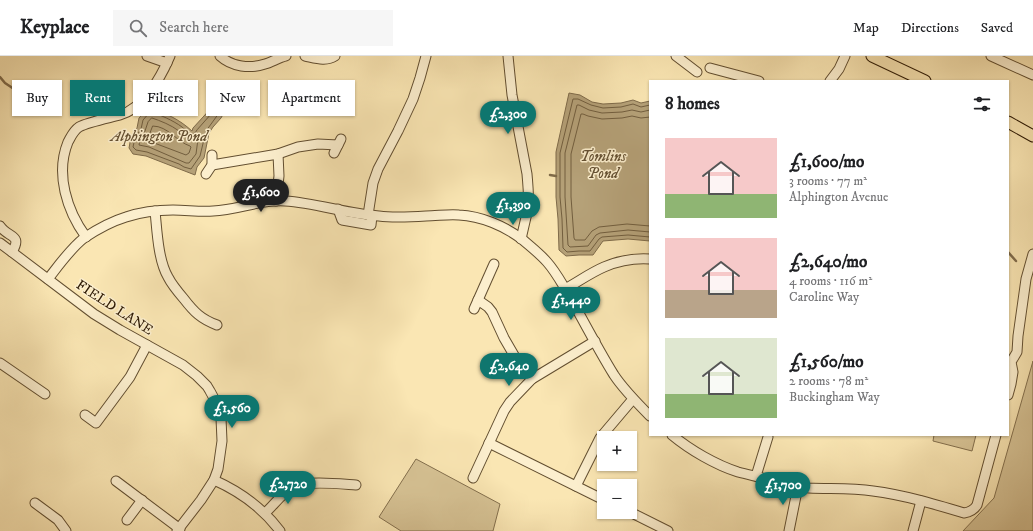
<!DOCTYPE html>
<meta charset="utf-8">
<style>
:root{--surface:#fff;--page:#f6f6f6;--text:#202124;--muted:#757577;--line:#e0e0e0;--accent:#0f766e}
body{margin:0;font-family:"IM FELL DW Pica",serif;background:var(--page);color:var(--text);height:100vh;display:flex;flex-direction:column;font-size:15px;white-space:nowrap}
*{box-sizing:border-box;margin:0}
p{font-size:13px;color:var(--muted)}
.icon{flex:none;width:22px;height:22px;fill:none;stroke:currentColor;stroke-width:2;stroke-linecap:round;stroke-linejoin:round}
.map{position:relative;flex:1;overflow:hidden}
.side{position:absolute;left:649px;top:24px;width:360px;height:356px;display:flex;flex-direction:column;background:var(--surface);border-radius:0px;box-shadow:0 1px 3px #0004}
.side>*{flex:none}
.top-card{position:absolute;left:12px;top:24px;width:380px;height:36px;display:flex;gap:8px}
.tools{position:absolute;left:597px;top:375px;display:grid;gap:8px}
.tools a{display:grid;place-items:center;width:40px;height:40px;border-radius:0px;background:var(--surface);box-shadow:0 1px 3px #0004;font-size:20px}
.price{position:absolute;translate:-50% -34px;padding:0 9px;border-radius:14px;background:var(--accent);color:#fff;font-size:13px;line-height:26px;filter:drop-shadow(0 1px 2px #0008)}
.price::after{content:'';position:absolute;left:50%;top:24px;width:12px;height:9px;margin-left:-6px;background:inherit;clip-path:polygon(0 0,100% 0,50% 100%)}
.price.selected{background:#222;color:#fff}
ul{padding:0;list-style:none}
li{display:flex;align-items:center;gap:12px;height:100px;padding:0 16px}
li span{display:grid;place-items:center;flex:none;width:112px;height:80px;border-radius:0px;color:#555}
li>.icon{margin-inline-start:auto}
span .icon{width:48px;height:48px;fill:#fffc;stroke-width:1}
li b{font-size:17px}
h2{display:flex;justify-content:space-between;align-items:center;height:48px;padding:0 16px;font-size:17px}
.pill{padding:0 14px;border-radius:0px;background:var(--surface);box-shadow:0 1px 3px #0004;font-size:14px;line-height:36px}
.pill.selected{background:var(--accent);color:#fff}
header{display:flex;align-items:center;gap:24px;box-sizing:border-box;height:56px;padding:0 20px;background:var(--surface);border-bottom:1px solid var(--line)}
header strong{font-size:19px}
nav{display:flex;gap:22px;margin-inline-start:auto;font-size:14px}
.search{width:280px;height:36px;background:var(--page);display:flex;align-items:center;gap:10px;box-sizing:border-box;padding:0 14px;border-radius:0px;color:var(--muted);font-size:15px}
.map>svg:first-child{display:block}
.green{fill:#d7c395;stroke:#836f4d}
.water{fill:#b5a178;stroke:#7f6b4a}
.lines{fill:none;stroke-linecap:round;stroke-linejoin:round}
.shore{stroke:#725e3e;stroke-width:1}
.stream{stroke:#7f6b4a;stroke-width:2.5}
.minor-casing{stroke:#624e30;stroke-width:11}
.major-casing{stroke:#2f1b05;stroke-width:13}
.minor{stroke:#fcefce;stroke-width:9}
.major{stroke:#fae6b3;stroke-width:11}
.labels{text-anchor:middle;stroke-width:3;stroke-linejoin:round;paint-order:stroke}
.street-label{font-size:14px;fill:#2f1b05;stroke:#fcefce}
.water-label{font-size:15px;font-style:italic;fill:#655133;stroke:#fcefce}
</style>
<header>
<strong>Keyplace</strong>
<div class="search"><svg class="icon" aria-label="search" viewBox="0 0 24 24"><circle cx="10" cy="10" r="6"/><path d="M15 15l6 6"/></svg>Search here</div>
<nav><a>Map</a><a>Directions</a><a>Saved</a></nav>
</header>
<div class="map">
<svg width="1033" height="475" viewBox="0 0 1033 475">
<rect width="100%" height="100%" fill="#fae6b3"/>
<filter id="stains"><feTurbulence type="fractalNoise" baseFrequency=".005" numOctaves="4"/><feColorMatrix values="0 0 0 0 .2 0 0 0 0 .09 0 0 0 0 .02 0 0 0 .5 -.17"/></filter>
<radialGradient id="worn" r=".72"><stop offset=".6" stop-color="#630" stop-opacity="0"/><stop offset="1" stop-color="#630" stop-opacity=".3"/></radialGradient>
<g class="green">
<path d="M 1033,305 L 1033,475 L 963,475 L 994,442 Z"/>
<path d="M 934,379 L 976,379 L 972,395 L 933,385 Z"/>
<path d="M 416,403 L 500,448 L 493,475 L 401,475 L 379,461 Z"/>
</g>
<g class="water">
<path d="M 569,37 L 580,39 L 592,46 L 603,48 L 621,47 L 633,44 L 641,47 L 650,45 L 650,185 L 628,183 L 603,185 L 593,199 L 579,199 L 566,200 L 559,194 L 558,163 L 556,141 L 556,96 Z"/>
<path d="M 214,49 L 219,50 L 225,55 L 221,62 L 213,71 L 209,77 L 204,102 L 197,111 L 195,119 L 146,100 L 133,98 L 129,92 L 131,81 L 137,72 L 139,62 L 149,51 C 165,57 179,63 192,75 L 193,72 Z"/>
</g>
<g class="lines">
<g class="shore">
<path d="M 650,49 L 641,51 L 633,48 L 621,51 L 603,52 L 591,49 L 578,43 L 573,43 L 560,97 L 560,141 L 562,163 L 563,192 L 567,196 L 579,195 L 590,195 L 599,183 L 602,181 L 628,179 L 650,181"/>
<path d="M 215,54 L 217,54 L 219,56 L 219,57 L 206,75 L 200,100 L 191,113 L 184,111 L 179,108 L 147,96 L 136,94 L 133,91 L 135,82 L 141,73 L 143,64 L 150,56 C 159,58 174,65 182,71 C 186,74 187,77 192,78 L 195,77 L 197,74 Z"/>
<path d="M 650,54 L 641,56 L 632,54 L 622,56 L 602,57 L 589,54 L 579,49 L 577,49 L 565,97 L 565,141 L 568,189 L 570,191 L 588,190 L 596,179 L 600,177 L 628,174 L 650,176"/>
<path d="M 650,61 L 641,62 L 632,60 L 622,62 L 602,63 L 588,60 L 583,58 L 581,58 L 571,98 L 571,141 L 574,182 L 575,184 L 585,184 L 592,175 L 599,171 L 627,168 L 650,170"/>
<path d="M 152,62 C 161,65 171,69 179,75 C 182,77 184,82 189,83 C 192,84 196,83 198,83 L 196,98 L 189,107 L 186,107 L 149,91 L 139,89 L 140,84 L 145,75 L 148,66 Z"/>
<path d="M 153,70 C 168,70 177,86 190,90 L 191,91 L 189,97 L 186,99 L 149,85 L 148,83 Z"/>
</g>
<g class="stream">
<path d="M 0,21 L 5,27 L 14,33 L 22,41"/>
<path d="M 550,119 L 556,120"/>
<path d="M 1008,196 L 1016,205"/>
</g>
<g class="minor-casing">
<g id="minor">
<path d="M 147,0 L 167,7"/>
<path d="M 220,0 C 232,11 250,13 265,8 C 272,6 278,2 286,0"/>
<path d="M 305,0 C 315,2 326,6 335,0"/>
<path d="M 508,0 L 512,39 L 527,118 C 528,131 530,145 527,157 C 525,166 523,174 521,183"/>
<path d="M 676,0 L 697,16"/>
<path d="M 991,0 L 1033,19"/>
<path d="M 710,12 L 759,25"/>
<path d="M 830,25 L 839,13 L 845,0"/>
<path d="M 334,97 L 341,83"/>
<path d="M 212,109 L 278,98 L 298,91 L 318,88 L 338,89"/>
<path d="M 206,118 L 212,109 L 212,99"/>
<path d="M 276,145 L 279,120 L 278,98"/>
<path d="M 338,153 L 342,164 L 371,169 L 372,160"/>
<path d="M 155,155 C 157,174 158,204 168,221 C 172,229 178,236 184,243 C 194,256 201,263 217,269"/>
<path d="M 368,159 L 373,127 L 378,113 L 398,75 L 413,43 L 420,22 L 426,0"/>
<path d="M 0,170 C 8,182 23,178 12,196"/>
<path d="M 86,181 C 67,155 55,118 68,86 C 71,81 73,75 79,71 C 88,66 109,62 120,59 C 144,52 161,21 170,0"/>
<path d="M 0,187 L 94,258 L 120,274 L 183,309 L 197,320 L 207,330 L 210,335 L 217,348 L 221,362 L 222,385 L 218,413 L 214,424 L 201,444 L 177,475"/>
<path d="M 48,223 C 59,209 70,193 84,182 C 96,174 113,165 126,161 C 141,156 158,154 173,154 C 187,154 200,156 213,155 C 238,154 261,143 285,145 C 317,147 347,158 379,160 C 394,162 410,161 426,160 C 437,160 448,158 459,159 C 481,160 505,170 523,184 C 531,191 540,198 547,206 C 556,216 562,228 569,239 C 584,266 598,293 614,319 C 624,334 637,347 650,360"/>
<path d="M 565,233 C 578,226 590,217 604,211 C 618,205 635,202 650,203"/>
<path d="M 478,244 L 488,251 L 492,256 L 504,282 L 515,301 L 532,323"/>
<path d="M 474,253 L 494,208"/>
<path d="M 0,307 L 45,338"/>
<path d="M 1008,339 L 1011,328 L 1013,316 L 1011,306 L 1017,296 L 1018,280 L 1026,223 L 1033,198"/>
<path d="M 85,359 L 96,367 L 130,321 L 147,289"/>
<path d="M 672,379 C 690,394 716,409 738,416 C 749,419 760,421 770,424 C 783,427 796,431 809,432 C 830,433 852,432 873,435 C 904,439 934,448 964,457 C 970,456 974,454 977,449 L 996,379"/>
<path d="M 489,387 L 604,444"/>
<path d="M 756,420 L 768,381"/>
<path d="M 473,422 L 504,355 L 510,346 L 532,323 L 595,285"/>
<path d="M 214,424 C 241,436 262,451 280,475"/>
<path d="M 116,425 L 180,473"/>
<path d="M 576,430 L 600,382 L 633,343"/>
<path d="M 35,447 L 58,464 L 66,475"/>
<path d="M 630,456 L 668,475"/>
<path d="M 265,457 C 274,449 282,437 293,431 C 306,424 341,428 356,429"/>
<path d="M 127,464 L 142,444"/>
<path d="M 789,475 L 798,430"/>
<path d="M 913,475 L 921,445"/>
</g>
</g>
<g class="major-casing">
<g id="major">
<path d="M 872,0 L 925,25"/>
<path d="M 1008,66 L 1033,80"/>
</g>
</g>
<use href="#minor" class="minor"/>
<use href="#major" class="major"/>
</g>
<g class="labels">
<g class="street-label">
<text transform="translate(115 251) rotate(33)" y="5">FIELD LANE</text>
</g>
<g class="water-label">
<text x="159" y="85">Alphington Pond</text>
<text x="603" y="105">Tomlins<tspan x="603" dy="17">Pond</tspan></text>
</g>
</g>
<rect width="100%" height="100%" filter="url(#stains)"/>
<rect width="100%" height="100%" fill="url(#worn)"/>
</svg>
<div class="tools">
<a>+</a>
<a>−</a>
</div>
<b class="price" style="left:508px;top:79px">£2,300</b>
<b class="price selected" style="left:261px;top:157px">£1,600</b>
<b class="price" style="left:513px;top:170px">£1,390</b>
<b class="price" style="left:571px;top:265px">£1,440</b>
<b class="price" style="left:509px;top:331px">£2,640</b>
<b class="price" style="left:232px;top:373px">£1,560</b>
<b class="price" style="left:288px;top:449px">£2,720</b>
<b class="price" style="left:783px;top:450px">£1,700</b>
<div class="top-card">
<a class="pill">Buy</a>
<a class="pill selected">Rent</a>
<a class="pill">Filters</a>
<a class="pill">New</a>
<a class="pill">Apartment</a>
</div>
<section class="side">
<h2>8 homes<svg class="icon" aria-label="filters" viewBox="0 0 24 24"><path d="M4 7h16M4 17h16"/><circle cx="9" cy="7" r="2"/><circle cx="15" cy="17" r="2"/></svg></h2>
<ul>
<li><span style="background:linear-gradient(#f6c9c9 70%,#8fb573 0)"><svg class="icon" aria-label="home" viewBox="0 0 24 24"><path d="M3 11l9-7 9 7M6 9v11h12V9"/></svg></span><div><b>£1,600/mo</b><p>3 rooms · 77 m²</p><p>Alphington Avenue</p></div></li>
<li><span style="background:linear-gradient(#f6c9c9 65%,#b9a48a 0)"><svg class="icon" aria-label="home" viewBox="0 0 24 24"><path d="M3 11l9-7 9 7M6 9v11h12V9"/></svg></span><div><b>£2,640/mo</b><p>4 rooms · 116 m²</p><p>Caroline Way</p></div></li>
<li><span style="background:linear-gradient(#dfe7d0 70%,#8fb573 0)"><svg class="icon" aria-label="home" viewBox="0 0 24 24"><path d="M3 11l9-7 9 7M6 9v11h12V9"/></svg></span><div><b>£1,560/mo</b><p>2 rooms · 78 m²</p><p>Buckingham Way</p></div></li>
</ul>
</section>
</div>
